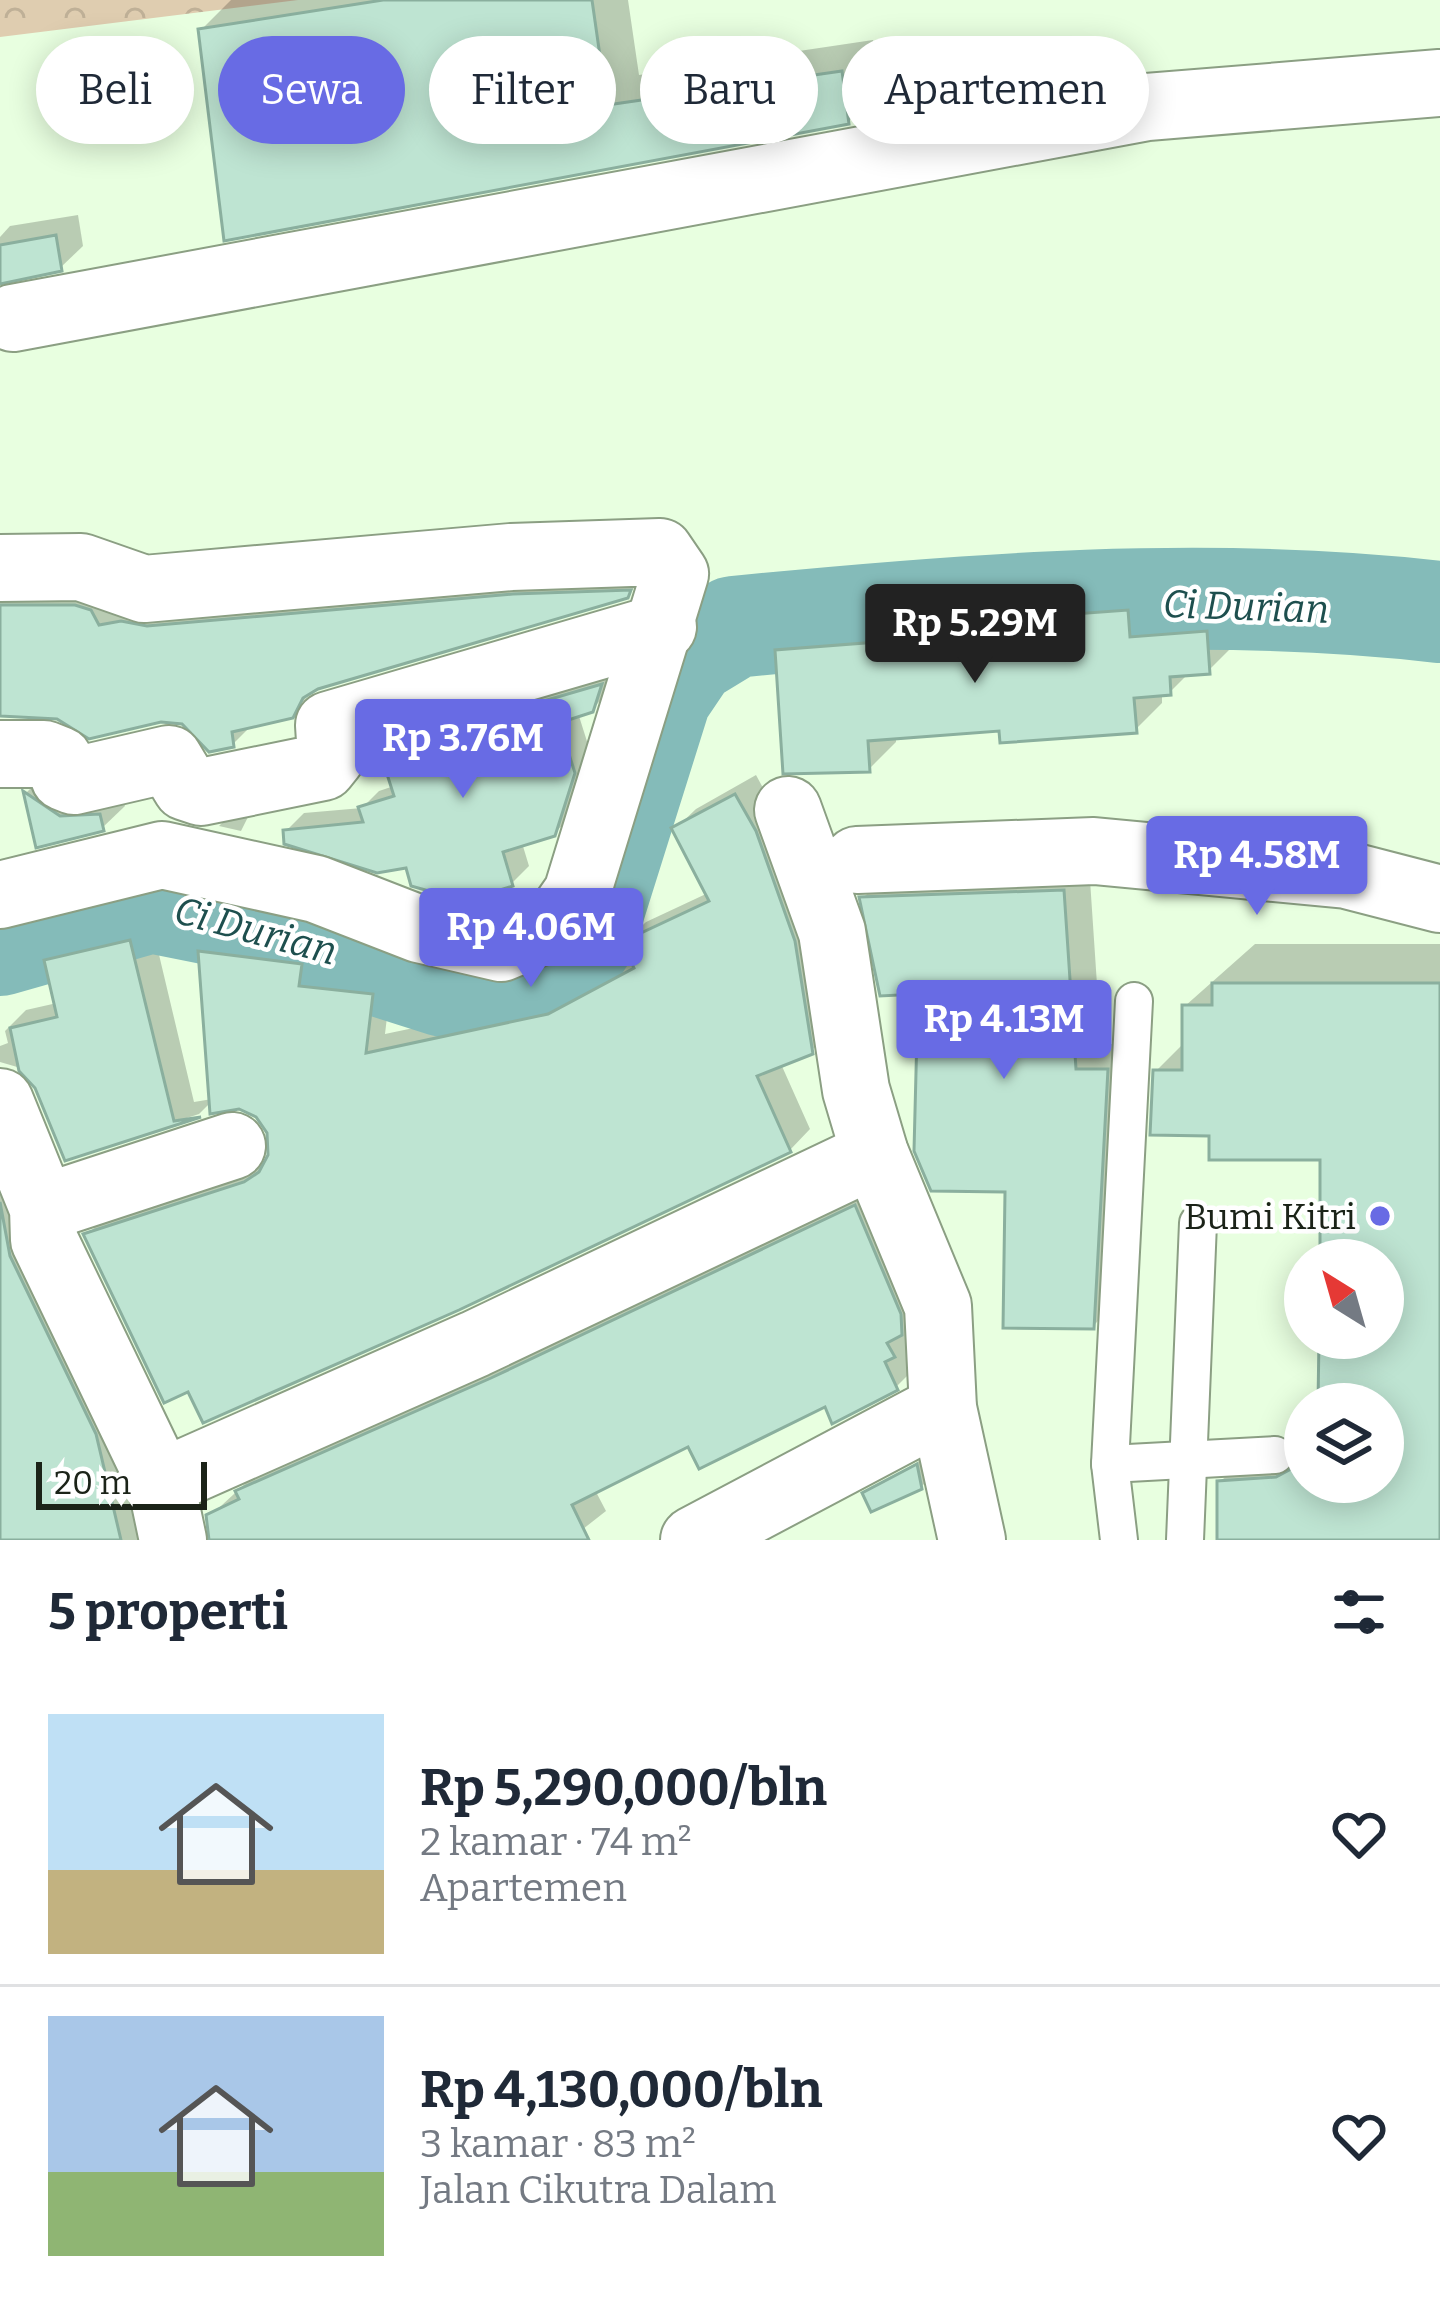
<!DOCTYPE html>
<html lang="id">
<meta charset="utf-8">
<style>
:root{--surface:#fff;--page:#f2f2f3;--text:#1f2937;--muted:#747a83;--line:#e0e1e3;--accent:#686be4}
body{margin:0;font-family:Bitter,serif;background:var(--page);color:var(--text);height:100vh;display:flex;flex-direction:column;font-size:45px;white-space:nowrap}
*{box-sizing:border-box;margin:0}
p{font-size:39px;color:var(--muted)}
.icon{flex:none;width:66px;height:66px;fill:none;stroke:currentColor;stroke-width:2;stroke-linecap:round;stroke-linejoin:round}
.map{position:relative;height:1540px;overflow:hidden}
.panel{display:flex;flex-direction:column;background:var(--surface);flex:1}
.panel>*{flex:none}
.guide{position:absolute;left:36px;top:36px;width:1368px;height:108px;display:flex;gap:24px}
.needle{width:78px;rotate:323deg}
.tools{position:absolute;left:1284px;top:1239px;display:grid;gap:24px}
.tools a{display:grid;place-items:center;width:120px;height:120px;border-radius:50%;background:var(--surface);box-shadow:0 6px 30px #0003;font-size:60px}
.scale{position:absolute;left:36px;bottom:30px;width:171px;box-sizing:border-box;padding-left:12px;border:6px solid #1b2318;border-top:0;font-size:33px;line-height:42px;white-space:nowrap;color:#1b2318;-webkit-text-stroke:9px #fff;paint-order:stroke}
.price{position:absolute;translate:-50% -102px;padding:0 27px;border-radius:12px;background:var(--accent);color:#fff;font-size:39px;line-height:78px;filter:drop-shadow(0 3px 6px #0008)}
.price::after{content:'';position:absolute;left:50%;top:72px;width:36px;height:27px;margin-left:-18px;background:inherit;clip-path:polygon(0 0,100% 0,50% 100%)}
.price.current{background:#222;color:#fff}
ul{padding:0;list-style:none}
li{display:flex;align-items:center;gap:36px;height:300px;padding:0 48px}
li+li{border-top:3px solid var(--line)}
li span{display:grid;place-items:center;flex:none;width:336px;height:240px;border-radius:0px;color:#555}
li>.icon{margin-inline-start:auto}
span .icon{width:144px;height:144px;fill:#fffc;stroke-width:1}
li b{font-size:51px}
h2{display:flex;justify-content:space-between;align-items:center;height:144px;padding:0 48px;font-size:51px}
.pill{padding:0 42px;border-radius:54px;background:var(--surface);box-shadow:0 6px 30px #0003;font-size:42px;line-height:108px}
.pill.current{background:var(--accent);color:#fff}
.map>svg:first-child{display:block}
.forest{fill:url(#forest-crowns)}
.shadow{fill:#0003}
.lines{fill:none;stroke-linecap:round;stroke-linejoin:round}
.river{stroke:#84bbb9;stroke-width:102}
.building{fill:#bee4d2;stroke:#8aaf9e;stroke-width:3}
.lane-casing{stroke:#8b9f83;stroke-width:40}
.street-casing{stroke:#8b9f83;stroke-width:70}
.lane{stroke:#fff;stroke-width:36}
.street{stroke:#fff;stroke-width:66}
.poi-dot{fill:#686be4;stroke:#fff;stroke-width:4.5}
.labels{text-anchor:middle;stroke-width:9;stroke-linejoin:round;paint-order:stroke}
.poi-label{font-size:36px;fill:#1b2318;stroke:#fff;text-anchor:end}
.water-label{font-size:39px;font-style:italic;fill:#1e4f4e;stroke:#fff}
</style>
<div class="map">
<svg width="1440" height="1540" viewBox="0 0 1440 1540">
<defs>
<pattern id="forest-crowns" width="20" height="18" patternUnits="userSpaceOnUse" patternTransform="scale(3)"><rect width="20" height="18" fill="#dfcdb0"/><path d="M2 6a3 3 0 1 1 6 0M12 15a3 3 0 1 1 6 0" fill="none" stroke="#bfb097"/></pattern>
</defs>
<rect width="100%" height="100%" fill="#e8ffe0"/>
<path class="forest" d="M 0,0 L 298,0 L 0,37 Z"/>
<g class="shadow">
<path d="M 231,0 L 628,0 L 639,75 L 873,40 L 880,89 L 848,122 L 226,237 L 201,30 Z"/>
<path d="M 78,215 L 83,246 L 60,268 L 0,283 L 0,237 L 10,226 Z"/>
<path d="M 646,576 L 627,595 L 314,688 L 292,715 L 253,724 L 233,744 L 186,722 L 0,716 L 0,578 Z"/>
<path d="M 1154,585 L 1156,611 L 1233,605 L 1235,644 L 1208,671 L 1189,673 L 1170,692 L 1162,693 L 1162,703 L 1135,730 L 1002,728 L 896,736 L 896,742 L 869,769 L 778,651 L 805,624 L 1008,609 L 1022,594 Z"/>
<path d="M 617,669 L 610,691 L 592,709 L 578,713 L 591,754 L 572,815 L 554,834 L 522,843 L 529,866 L 512,883 L 408,865 L 286,831 L 304,813 L 362,808 L 379,791 L 394,786 L 383,750 L 400,733 Z"/>
<path d="M 48,771 L 121,793 L 125,806 L 102,828 L 38,844 L 27,792 Z"/>
<path d="M 756,775 L 775,810 L 832,1030 L 811,1051 L 781,1064 L 810,1129 L 790,1150 L 190,1388 L 87,1235 L 107,1215 L 268,1162 L 270,1132 L 258,1115 L 212,1101 L 199,1114 L 66,1158 L 37,1086 L 24,1069 L 0,1062 L 0,1046 L 8,1043 L 5,1031 L 26,1010 L 57,1003 L 48,961 L 69,940 L 151,921 L 194,1102 L 212,1099 L 201,953 L 222,932 L 321,944 L 318,966 L 392,975 L 385,1034 L 571,995 L 634,961 L 625,942 L 646,922 L 708,893 L 675,829 L 696,809 Z"/>
<path d="M 250,813 L 241,831 L 219,826 L 227,818 Z"/>
<path d="M 1089,865 L 1101,1044 L 1132,1044 L 1119,1300 L 1093,1326 L 1008,1189 L 921,990 L 863,898 L 888,873 Z"/>
<path d="M 1255,944 L 1440,944 L 1440,1540 L 1220,1540 L 1220,1482 L 1261,1441 L 1305,1439 L 1305,1482 L 1383,1482 L 1383,1404 L 1321,1404 L 1322,1338 L 1383,1338 L 1383,1260 L 1323,1260 L 1323,1157 L 1212,1133 L 1156,1071 L 1185,1042 L 1185,1006 Z"/>
<path d="M 0,1124 L 163,1540 L 0,1540 Z"/>
<path d="M 877,1186 L 914,1334 L 906,1342 L 917,1366 L 896,1387 L 690,1443 L 595,1490 L 606,1511 L 569,1540 L 211,1540 L 209,1517 L 259,1471 Z"/>
<path d="M 927,1456 L 932,1476 L 921,1487 L 866,1494 Z"/>
</g>
<g class="lines">
<path class="river" d="M 0,945 L 151,902 L 231,918 L 444,986 L 496,987 L 535,980 L 566,966 L 585,937 L 661,695 L 688,655 L 734,627 C 966,604 1208,585 1440,612"/>
</g>
<g class="building">
<path d="M 383,0 L 592,0 L 607,105 L 842,71 L 849,124 L 224,241 L 198,29 Z"/>
<path d="M 56,235 L 62,271 L 0,284 L 0,245 Z"/>
<path d="M 631,590 L 628,598 L 318,689 L 303,698 L 293,718 L 232,732 L 234,747 L 209,752 L 182,724 L 161,722 L 89,739 L 57,719 L 0,716 L 0,605 L 75,605 L 91,610 L 99,625 L 121,621 L 147,626 L 513,594 Z"/>
<path d="M 1128,610 L 1130,637 L 1207,631 L 1210,674 L 1170,677 L 1171,695 L 1134,698 L 1137,733 L 1000,743 L 999,731 L 868,741 L 870,772 L 783,774 L 775,650 L 993,633 L 992,620 Z"/>
<path d="M 602,684 L 593,712 L 559,723 L 575,773 L 555,836 L 503,852 L 513,886 L 465,901 L 411,886 L 406,868 L 377,873 L 284,844 L 283,830 L 363,822 L 358,807 L 394,796 L 379,749 Z"/>
<path d="M 23,791 L 60,816 L 100,814 L 104,831 L 36,848 Z"/>
<path d="M 735,794 L 756,831 L 795,941 L 813,1054 L 757,1076 L 791,1152 L 459,1310 L 203,1423 L 188,1392 L 164,1403 L 83,1234 L 244,1182 L 259,1172 L 268,1155 L 267,1133 L 256,1117 L 239,1109 L 210,1114 L 198,951 L 302,964 L 299,986 L 373,994 L 366,1053 L 548,1014 L 634,968 L 622,942 L 709,901 L 671,828 Z"/>
<path d="M 1064,890 L 1076,1069 L 1108,1069 L 1094,1329 L 1003,1328 L 1005,1192 L 931,1191 L 914,1151 L 918,994 L 880,996 L 859,897 Z"/>
<path d="M 130,940 L 174,1121 L 201,1117 L 65,1161 L 35,1088 L 19,1071 L 10,1028 L 57,1017 L 44,960 Z"/>
<path d="M 1212,983 L 1440,983 L 1440,1540 L 1217,1540 L 1217,1481 L 1276,1477 L 1293,1468 L 1305,1468 L 1305,1482 L 1383,1482 L 1383,1404 L 1318,1404 L 1319,1338 L 1383,1338 L 1383,1260 L 1320,1260 L 1320,1160 L 1209,1160 L 1209,1136 L 1150,1135 L 1153,1070 L 1182,1070 L 1182,1005 L 1212,1005 Z"/>
<path d="M 0,1202 L 10,1256 L 96,1434 L 121,1540 L 0,1540 Z"/>
<path d="M 855,1205 L 901,1314 L 902,1335 L 887,1343 L 895,1357 L 885,1362 L 898,1390 L 832,1424 L 825,1407 L 699,1469 L 688,1447 L 572,1505 L 589,1540 L 209,1540 L 206,1515 L 239,1499 L 235,1491 L 491,1378 Z"/>
<path d="M 917,1464 L 922,1489 L 871,1512 L 862,1493 Z"/>
</g>
<g class="lines">
<g class="lane-casing">
<g id="lane">
<path d="M 1110,1464 L 1275,1455"/>
<path d="M 1119,1540 L 1110,1464 L 1134,1001"/>
<path d="M 1185,1540 L 1198,1223"/>
</g>
</g>
<g class="street-casing">
<g id="street">
<path d="M 13,318 L 1147,107 L 1440,83"/>
<path d="M 0,568 L 81,567 L 144,589 L 511,557 L 660,552 L 675,574 L 577,893 L 554,926 L 501,948 L 419,929 L 316,889 L 162,855 L 0,895"/>
<path d="M 0,754 L 44,754 L 59,760 L 64,777 L 74,781 L 169,759 L 186,787 L 201,792 L 323,767 L 331,757 L 329,725 L 663,627"/>
<path d="M 788,810 L 832,932 L 856,1090 L 875,1154 L 938,1306 L 943,1408 L 972,1540"/>
<path d="M 857,860 L 1094,851 L 1347,875 L 1440,899"/>
<path d="M 0,1102 L 43,1208 L 44,1240 L 161,1483 L 173,1540"/>
<path d="M 43,1208 L 232,1146"/>
<path d="M 161,1483 L 475,1344 L 875,1154"/>
<path d="M 694,1540 L 943,1408"/>
</g>
</g>
<use href="#lane" class="lane"/>
<use href="#street" class="street"/>
</g>
<circle class="poi-dot" cx="1380" cy="1216" r="12"/>
<g class="labels">
<g class="poi-label">
<text x="1356" y="1229">Bumi Kitri</text>
</g>
<g class="water-label">
<text transform="translate(1246 606) rotate(2)" y="14">Ci Durian</text>
<text transform="translate(256 930) rotate(15)" y="14">Ci Durian</text>
</g>
</g>
</svg>
<div class="tools">
<a><svg class="needle" viewBox="-14 -14 28 28"><path d="M0-13l5 13h-10z" fill="#e53935"/><path d="M0 13l5-13h-10z" fill="#747a83"/></svg></a>
<a><svg class="icon" aria-label="layers" viewBox="0 0 24 24"><path d="M12 4l9 5-9 5-9-5zM3 14l9 5 9-5"/></svg></a>
</div>
<div class="scale">20 m</div>
<b class="price current" style="left:975px;top:686px">Rp 5.29M</b>
<b class="price" style="left:463px;top:801px">Rp 3.76M</b>
<b class="price" style="left:1257px;top:918px">Rp 4.58M</b>
<b class="price" style="left:531px;top:990px">Rp 4.06M</b>
<b class="price" style="left:1004px;top:1082px">Rp 4.13M</b>
<div class="guide">
<a class="pill">Beli</a>
<a class="pill current">Sewa</a>
<a class="pill">Filter</a>
<a class="pill">Baru</a>
<a class="pill">Apartemen</a>
</div>
</div>
<section class="panel">
<h2>5 properti<svg class="icon" aria-label="filters" viewBox="0 0 24 24"><path d="M4 7h16M4 17h16"/><circle cx="9" cy="7" r="2"/><circle cx="15" cy="17" r="2"/></svg></h2>
<ul>
<li><span style="background:linear-gradient(#bfe0f5 65%,#c2b280 0)"><svg class="icon" aria-label="home" viewBox="0 0 24 24"><path d="M3 11l9-7 9 7M6 9v11h12V9"/></svg></span><div><b>Rp 5,290,000/bln</b><p>2 kamar · 74 m²</p><p>Apartemen</p></div><svg class="icon" aria-label="heart" viewBox="0 0 24 24"><path d="M12 20l-8-8c-3-5 5-10 8-4 3-6 11-1 8 4z"/></svg></li>
<li><span style="background:linear-gradient(#a9c7e8 65%,#8fb573 0)"><svg class="icon" aria-label="home" viewBox="0 0 24 24"><path d="M3 11l9-7 9 7M6 9v11h12V9"/></svg></span><div><b>Rp 4,130,000/bln</b><p>3 kamar · 83 m²</p><p>Jalan Cikutra Dalam</p></div><svg class="icon" aria-label="heart" viewBox="0 0 24 24"><path d="M12 20l-8-8c-3-5 5-10 8-4 3-6 11-1 8 4z"/></svg></li>
</ul>
</section>
